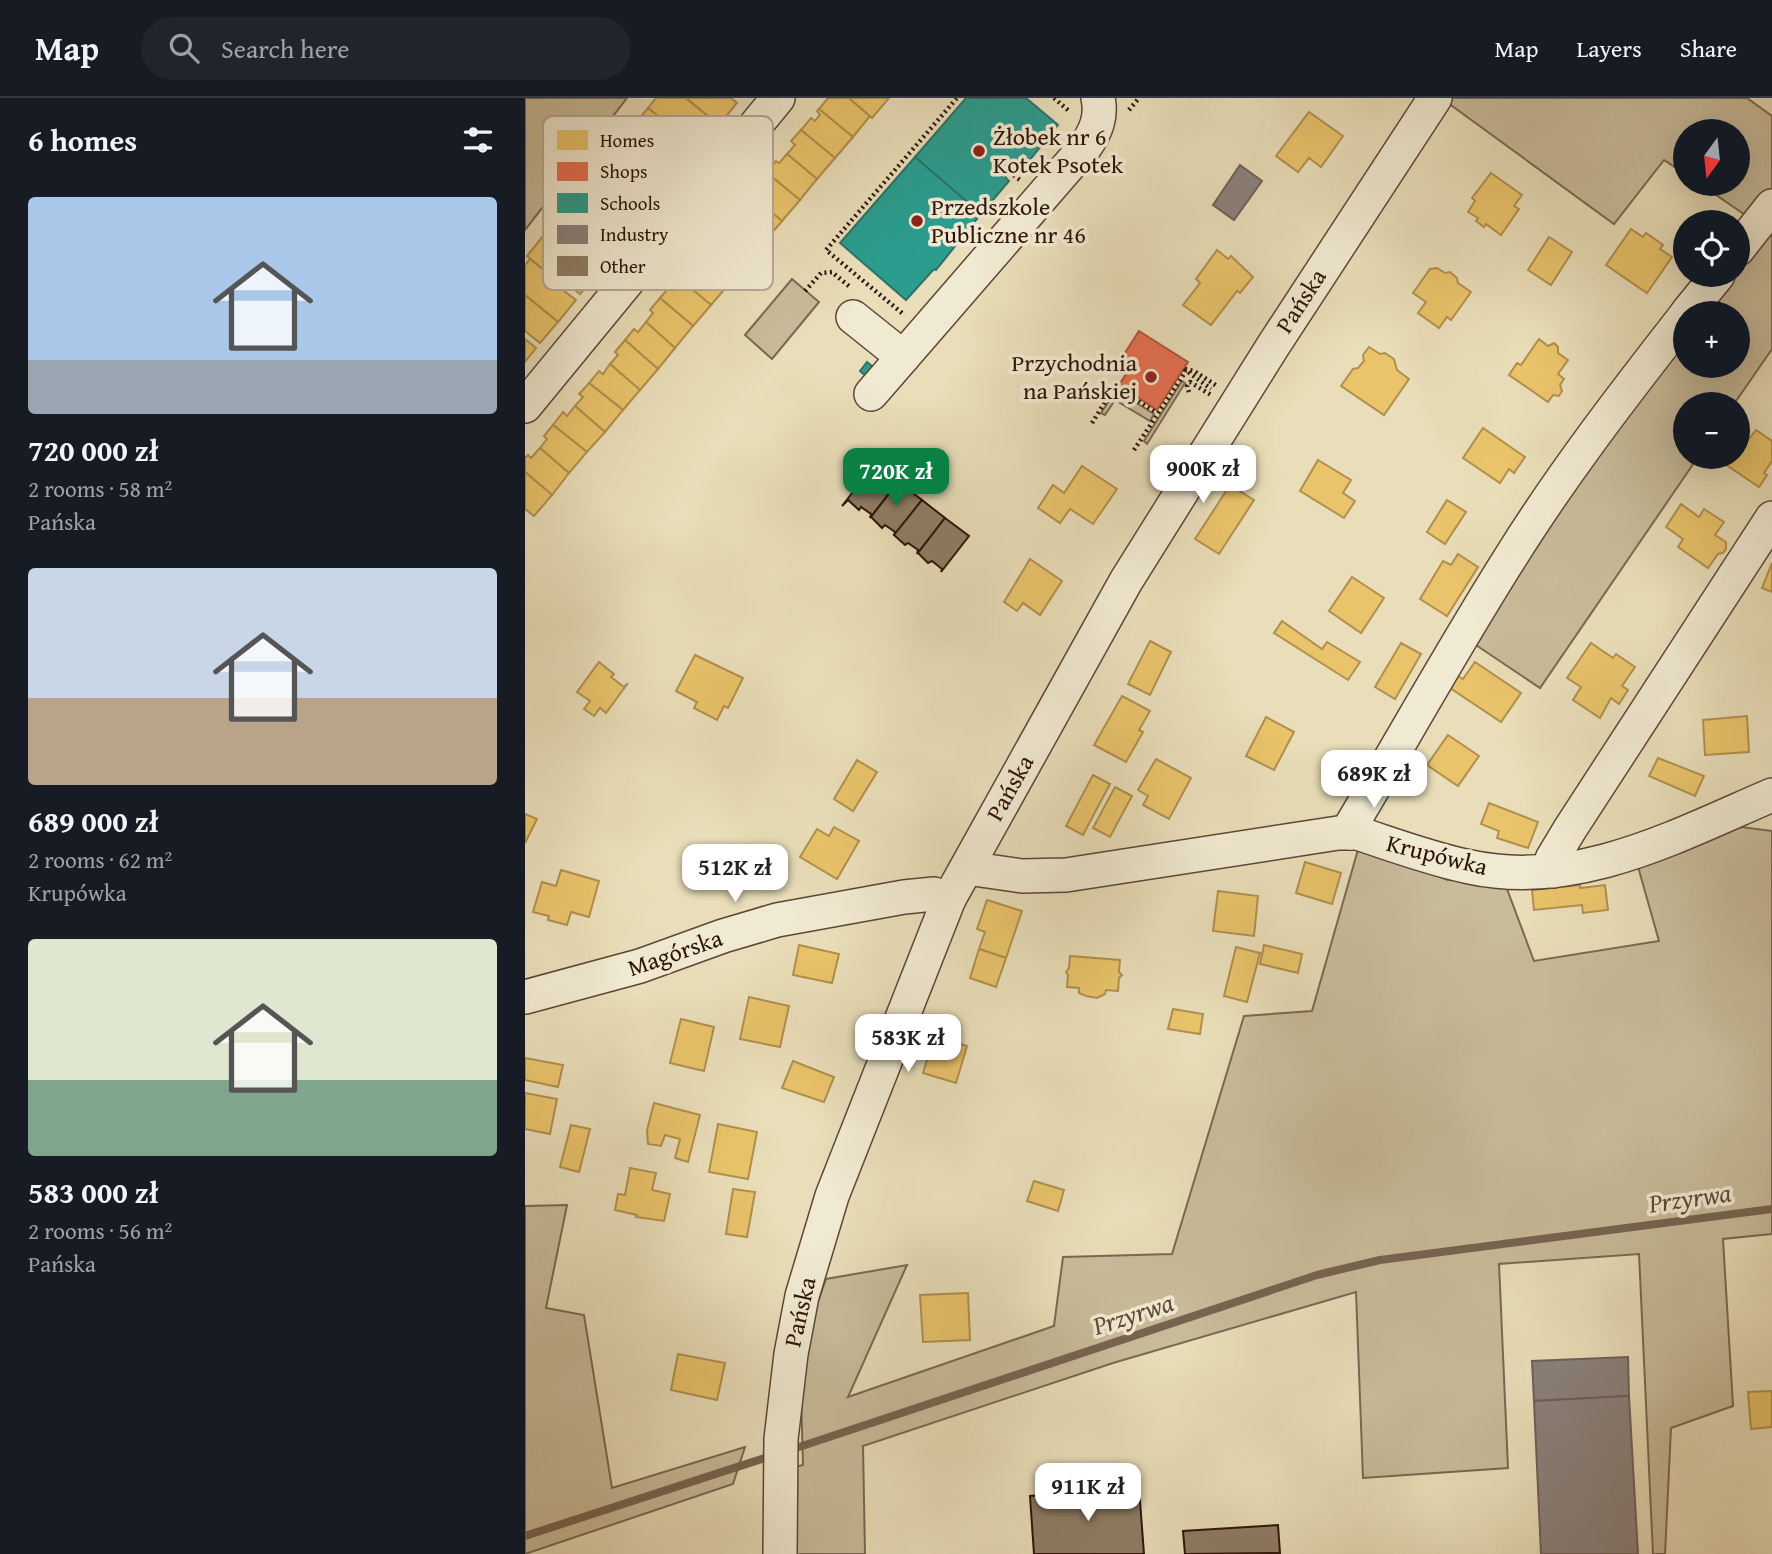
<!DOCTYPE html>
<meta charset="utf-8">
<style>
:root{--surface:#171b24;--page:#20242c;--text:#f1f3f6;--muted:#9ea1a6;--line:#363941;--accent:#0b8043}
body{margin:0;font-family:"Gentium Book Plus",serif;background:var(--page);color:var(--text);height:100vh;display:flex;flex-direction:column;font-size:26px;white-space:nowrap}
*{box-sizing:border-box;margin:0}
p{font-size:23px;color:var(--muted)}
.icon{flex:none;width:38px;height:38px;fill:none;stroke:currentColor;stroke-width:2;stroke-linecap:round;stroke-linejoin:round}
.map{position:relative;flex:1;overflow:hidden}
.panel{display:flex;flex-direction:column;background:var(--surface);width:525px}
.panel>*{flex:none}
.needle{width:46px;rotate:195deg}
.buttons{position:absolute;left:1148px;top:21px;display:grid;gap:14px}
.buttons a{display:grid;place-items:center;width:77px;height:77px;border-radius:50%;background:var(--surface);box-shadow:0 7px 28px #0002;font-size:35px}
.price{position:absolute;translate:-50% -60px;padding:0 16px;border-radius:14px;background:#fff;color:#222;font-size:23px;line-height:46px;filter:drop-shadow(0 2px 4px #0008)}
.price::after{content:'';position:absolute;left:50%;top:42px;width:21px;height:16px;margin-left:-10px;background:inherit;clip-path:polygon(0 0,100% 0,50% 100%)}
.price.active{background:var(--accent);color:#fff}
ul{padding:0;list-style:none}
li{display:grid;align-content:center;gap:14px;height:371px;padding:0 28px}
li span{display:grid;place-items:center;height:217px;border-radius:7px;color:#555}
li>.icon{margin-inline-start:auto}
span .icon{width:126px;height:126px;fill:#fffc;stroke-width:1}
li b{font-size:30px}
h2{display:flex;justify-content:space-between;align-items:center;height:84px;padding:0 28px;font-size:30px}
header{display:flex;align-items:center;gap:42px;box-sizing:border-box;height:98px;padding:0 35px;background:var(--surface);border-bottom:2px solid var(--line)}
header strong{font-size:33px}
nav{display:flex;gap:38px;margin-inline-start:auto;font-size:24px}
.search{width:490px;height:63px;background:var(--page);display:flex;align-items:center;gap:18px;box-sizing:border-box;padding:0 24px;border-radius:38px;color:var(--muted);font-size:26px}
main{display:flex;flex:1;min-height:0}
.map>svg:first-child{display:block}
.green{fill:#c9bc9b;stroke:#7b6852;stroke-width:2}
.homes{fill:#e9c46a;stroke:#b18f4d;stroke-width:2}
.shops{fill:#e76f51;stroke:#af543c;stroke-width:2}
.schools{fill:#2a9d8f;stroke:#2b7467;stroke-width:2}
.industry{fill:#8a817c;stroke:#6e605a;stroke-width:2}
.lines{fill:none;stroke-linecap:round;stroke-linejoin:round}
.stream{stroke:#776450;stroke-width:8}
.building{fill:#8f7d65;stroke:#2d140a;stroke-width:2}
.minor-casing{stroke:#5c4636;stroke-width:36}
.path{stroke:#2d140a;stroke-width:4.5;stroke-dasharray:2 3.5;stroke-linecap:butt}
.minor{stroke:#f1ead2;stroke-width:33}
.poi-dot{fill:#8f2418;stroke:#f1ead2;stroke-width:2.5}
.labels{text-anchor:middle;stroke-width:7;stroke-linejoin:round;paint-order:stroke}
.poi-label{font-size:24px;fill:#2d140a;stroke:#f1ead2;text-anchor:start}
.street-label{font-size:24px;fill:#2d140a;stroke:#f1ead2}
.water-label{font-size:26px;font-style:italic;fill:#5f4938;stroke:#f1ead2}
.key{fill:#f1ead2;stroke:#b6aa96;stroke-width:2}
.key-label{font-size:19px;fill:#2d140a}
</style>
<header>
<strong>Map</strong>
<div class="search"><svg class="icon" aria-label="search" viewBox="0 0 24 24"><circle cx="10" cy="10" r="6"/><path d="M15 15l6 6"/></svg>Search here</div>
<nav><a>Map</a><a>Layers</a><a>Share</a></nav>
</header>
<main>
<section class="panel">
<h2>6 homes<svg class="icon" aria-label="filters" viewBox="0 0 24 24"><path d="M4 7h16M4 17h16"/><circle cx="9" cy="7" r="2"/><circle cx="15" cy="17" r="2"/></svg></h2>
<ul>
<li><span style="background:linear-gradient(#a9c7e8 75%,#9aa5b1 0)"><svg class="icon" aria-label="home" viewBox="0 0 24 24"><path d="M3 11l9-7 9 7M6 9v11h12V9"/></svg></span><div><b>720 000 zł</b><p>2 rooms · 58 m²</p><p>Pańska</p></div></li>
<li><span style="background:linear-gradient(#c9d6e8 60%,#b9a48a 0)"><svg class="icon" aria-label="home" viewBox="0 0 24 24"><path d="M3 11l9-7 9 7M6 9v11h12V9"/></svg></span><div><b>689 000 zł</b><p>2 rooms · 62 m²</p><p>Krupówka</p></div></li>
<li><span style="background:linear-gradient(#dfe7d0 65%,#7fa58c 0)"><svg class="icon" aria-label="home" viewBox="0 0 24 24"><path d="M3 11l9-7 9 7M6 9v11h12V9"/></svg></span><div><b>583 000 zł</b><p>2 rooms · 56 m²</p><p>Pańska</p></div></li>
</ul>
</section>
<div class="map">
<svg width="1247" height="1456" viewBox="0 0 1247 1456">
<rect width="100%" height="100%" fill="#e9deb9"/>
<filter id="stains"><feTurbulence type="fractalNoise" baseFrequency=".00286" numOctaves="4"/><feColorMatrix values="0 0 0 0 .2 0 0 0 0 .09 0 0 0 0 .02 0 0 0 .5 -.17"/></filter>
<radialGradient id="worn" r=".72"><stop offset=".6" stop-color="#630" stop-opacity="0"/><stop offset="1" stop-color="#630" stop-opacity=".3"/></radialGradient>
<g class="green">
<path d="M 0,0 L 102,0 L 0,132 Z"/>
<path d="M 926,0 L 1222,0 L 1247,18 L 1247,93 L 1226,121 L 1175,86 L 1213,86 L 1213,33 L 1160,33 L 1160,76 L 1139,62 L 1089,126 L 923,5 Z"/>
<path d="M 1247,126 L 1247,251 L 1209,306 L 1160,306 L 1160,359 L 1173,359 L 1015,590 L 942,541 L 1160,234 L 1160,268 L 1213,268 L 1213,215 L 1174,215 L 1205,177 L 1213,177 L 1213,167 Z"/>
<path d="M 267,181 L 294,204 L 247,261 L 220,237 Z"/>
<path d="M 657,283 L 660,285 L 622,346 L 619,343 Z"/>
<path d="M 591,292 L 629,316 L 625,323 L 590,302 L 580,317 L 576,315 Z"/>
<path d="M 1216,729 L 1247,733 L 1247,1136 L 1198,1141 L 1208,1308 L 1146,1330 L 1140,1456 L 1128,1456 L 1114,1156 L 974,1166 L 983,1370 L 838,1380 L 831,1194 L 588,1265 L 338,1348 L 340,1456 L 269,1456 L 270,1369 L 278,1367 L 276,1295 L 288,1218 L 301,1181 L 382,1167 L 323,1299 L 529,1228 L 538,1159 L 647,1156 L 719,918 L 787,913 L 834,748 L 923,782 L 979,783 L 1009,863 L 1134,843 L 1112,765 L 1200,731 Z"/>
<path d="M 42,1107 L 21,1210 L 59,1217 L 87,1390 L 220,1349 L 208,1386 L 0,1456 L 0,1108 Z"/>
</g>
<g class="homes">
<path d="M 131,0 L 161,0 L 194,27 L 176,48 L 154,29 L 151,33 L 123,10 Z"/>
<path d="M 161,0 L 206,0 L 212,5 L 194,27 Z"/>
<path d="M 303,0 L 324,0 L 345,18 L 328,39 L 294,11 Z"/>
<path d="M 324,0 L 364,0 L 347,20 Z"/>
<path d="M 123,10 L 151,33 L 148,36 L 171,54 L 154,76 L 103,34 Z"/>
<path d="M 294,11 L 328,39 L 310,60 L 276,32 L 286,20 L 290,23 L 295,17 L 292,13 Z"/>
<path d="M 784,14 L 818,38 L 796,69 L 784,60 L 773,74 L 751,58 Z"/>
<path d="M 276,32 L 310,60 L 292,81 L 262,56 L 270,47 L 266,43 Z"/>
<path d="M 262,56 L 292,81 L 275,102 L 241,74 L 251,63 L 254,65 Z"/>
<path d="M 241,74 L 275,102 L 257,123 L 227,98 L 234,88 L 231,85 Z"/>
<path d="M 966,75 L 997,97 L 989,108 L 994,111 L 976,137 L 961,126 L 959,129 L 951,123 L 953,120 L 943,114 L 950,103 L 947,100 Z"/>
<path d="M 227,98 L 257,123 L 239,144 L 205,116 L 215,104 L 219,107 Z"/>
<path d="M 1106,131 L 1118,139 L 1121,135 L 1138,147 L 1135,151 L 1147,159 L 1122,195 L 1081,167 Z"/>
<path d="M 22,133 L 73,175 L 55,196 L 33,178 L 30,181 L 2,158 Z"/>
<path d="M 1024,139 L 1047,154 L 1026,187 L 1003,172 Z"/>
<path d="M 692,152 L 703,161 L 706,158 L 728,179 L 715,195 L 712,193 L 686,227 L 658,207 L 675,185 L 671,181 Z"/>
<path d="M 170,158 L 204,186 L 186,207 L 156,182 L 164,173 L 160,170 Z"/>
<path d="M 5,161 L 30,181 L 27,184 L 51,202 L 33,224 L 0,197 L 0,167 Z"/>
<path d="M 912,170 L 920,175 L 925,174 L 932,180 L 933,185 L 946,194 L 926,222 L 922,219 L 914,230 L 893,215 L 901,204 L 888,195 L 905,171 Z"/>
<path d="M 156,182 L 186,207 L 168,228 L 135,200 L 145,188 L 148,192 Z"/>
<path d="M 0,197 L 33,224 L 15,245 L 0,233 Z"/>
<path d="M 135,200 L 168,228 L 150,250 L 121,224 L 128,215 L 125,212 Z"/>
<path d="M 121,224 L 150,250 L 133,271 L 100,242 L 109,231 L 113,234 Z"/>
<path d="M 0,241 L 11,250 L 0,264 Z"/>
<path d="M 1014,241 L 1023,248 L 1029,245 L 1033,249 L 1033,255 L 1043,262 L 1033,276 L 1039,281 L 1035,287 L 1037,293 L 1034,298 L 1028,297 L 1023,304 L 984,277 L 992,265 L 996,267 Z"/>
<path d="M 100,242 L 133,271 L 115,292 L 85,266 L 93,257 L 90,254 Z"/>
<path d="M 844,249 L 855,256 L 860,255 L 869,261 L 872,272 L 884,281 L 859,317 L 816,288 L 828,271 L 833,270 L 839,263 L 838,257 Z"/>
<path d="M 85,266 L 115,292 L 98,312 L 64,285 L 74,273 L 78,276 Z"/>
<path d="M 64,285 L 98,312 L 80,334 L 50,308 L 58,299 L 54,296 Z"/>
<path d="M 50,308 L 80,334 L 62,354 L 28,327 L 38,314 L 42,318 Z"/>
<path d="M 28,327 L 62,354 L 44,375 L 15,350 L 22,341 L 19,338 Z"/>
<path d="M 958,330 L 1000,359 L 989,375 L 984,371 L 975,385 L 938,360 Z"/>
<path d="M 1231,332 L 1247,343 L 1247,363 L 1239,375 L 1242,377 L 1234,389 L 1194,362 L 1196,359 L 1213,359 L 1213,335 L 1223,342 Z"/>
<path d="M 15,350 L 44,375 L 27,397 L 0,374 L 0,360 L 3,357 L 6,360 Z"/>
<path d="M 793,362 L 826,382 L 818,395 L 830,403 L 819,420 L 775,393 Z"/>
<path d="M 557,368 L 592,391 L 568,426 L 545,411 L 535,425 L 513,410 L 528,387 L 539,395 Z"/>
<path d="M 0,374 L 27,397 L 9,418 L 0,411 Z"/>
<path d="M 705,387 L 729,402 L 694,456 L 670,441 Z"/>
<path d="M 922,402 L 941,414 L 920,446 L 902,434 Z"/>
<path d="M 1156,406 L 1174,419 L 1179,411 L 1199,424 L 1190,437 L 1201,444 L 1201,451 L 1198,455 L 1193,456 L 1183,470 L 1153,449 L 1158,441 L 1141,429 Z"/>
<path d="M 933,456 L 953,469 L 922,518 L 895,501 L 918,463 L 926,467 Z"/>
<path d="M 505,461 L 537,483 L 515,517 L 498,505 L 492,513 L 479,504 Z"/>
<path d="M 1247,465 L 1247,494 L 1237,490 Z"/>
<path d="M 827,479 L 859,500 L 836,535 L 804,513 Z"/>
<path d="M 757,523 L 797,551 L 802,544 L 835,564 L 823,582 L 749,535 Z"/>
<path d="M 625,543 L 646,554 L 625,597 L 603,586 Z"/>
<path d="M 876,545 L 896,556 L 870,601 L 850,589 Z"/>
<path d="M 1066,545 L 1088,560 L 1091,556 L 1110,569 L 1097,588 L 1103,592 L 1094,606 L 1086,600 L 1075,620 L 1048,602 L 1056,589 L 1042,580 Z"/>
<path d="M 170,557 L 218,580 L 203,610 L 199,608 L 192,622 L 169,610 L 172,604 L 151,593 Z"/>
<path d="M 74,564 L 89,576 L 86,579 L 99,589 L 103,585 L 81,615 L 75,610 L 69,618 L 59,611 L 65,603 L 52,594 Z"/>
<path d="M 950,564 L 996,595 L 976,624 L 922,588 L 930,576 L 938,581 Z"/>
<path d="M 597,598 L 625,613 L 614,632 L 618,634 L 601,664 L 569,647 Z"/>
<path d="M 1222,618 L 1224,654 L 1180,657 L 1178,622 Z"/>
<path d="M 741,619 L 769,634 L 749,672 L 721,658 Z"/>
<path d="M 923,637 L 954,658 L 933,688 L 902,667 Z"/>
<path d="M 1133,660 L 1179,678 L 1170,698 L 1124,678 Z"/>
<path d="M 631,661 L 666,680 L 644,721 L 618,707 L 623,698 L 613,692 Z"/>
<path d="M 332,662 L 352,674 L 328,713 L 309,701 Z"/>
<path d="M 568,677 L 585,686 L 558,737 L 541,728 Z"/>
<path d="M 590,689 L 607,698 L 585,739 L 568,730 Z"/>
<path d="M 964,705 L 1013,724 L 1003,750 L 972,740 L 974,733 L 956,726 Z"/>
<path d="M 0,716 L 12,721 L 0,745 Z"/>
<path d="M 309,729 L 334,743 L 312,781 L 275,759 L 292,731 L 304,738 Z"/>
<path d="M 780,764 L 816,775 L 807,806 L 771,795 Z"/>
<path d="M 36,772 L 74,783 L 64,819 L 46,814 L 42,827 L 23,822 L 24,818 L 8,814 L 17,784 L 31,788 Z"/>
<path d="M 1055,787 L 1055,790 L 1080,787 L 1083,812 L 1058,815 L 1057,807 L 1009,812 L 1007,792 Z"/>
<path d="M 693,793 L 733,798 L 729,838 L 688,833 Z"/>
<path d="M 462,802 L 497,813 L 481,860 L 454,851 L 460,834 L 452,831 Z"/>
<path d="M 274,847 L 314,856 L 307,885 L 268,877 Z"/>
<path d="M 739,847 L 777,856 L 773,875 L 735,866 Z"/>
<path d="M 711,849 L 735,855 L 722,904 L 699,898 Z"/>
<path d="M 454,851 L 481,860 L 471,889 L 445,880 Z"/>
<path d="M 545,858 L 595,862 L 594,874 L 597,877 L 594,880 L 593,893 L 581,892 L 580,896 L 572,900 L 561,898 L 554,895 L 554,890 L 542,889 L 543,877 L 541,874 L 544,870 Z"/>
<path d="M 224,899 L 264,908 L 255,949 L 215,941 Z"/>
<path d="M 648,911 L 678,916 L 675,936 L 643,931 Z"/>
<path d="M 156,921 L 189,929 L 179,973 L 145,965 Z"/>
<path d="M 409,938 L 442,948 L 431,985 L 398,975 Z"/>
<path d="M 0,960 L 38,967 L 33,989 L 0,982 Z"/>
<path d="M 268,963 L 309,979 L 299,1004 L 257,990 Z"/>
<path d="M 0,995 L 32,1001 L 25,1036 L 0,1031 Z"/>
<path d="M 129,1005 L 175,1017 L 163,1064 L 150,1060 L 155,1041 L 140,1037 L 136,1048 L 123,1046 L 122,1032 Z"/>
<path d="M 193,1026 L 232,1034 L 223,1081 L 184,1074 Z"/>
<path d="M 46,1027 L 65,1031 L 54,1074 L 35,1069 Z"/>
<path d="M 105,1070 L 131,1075 L 127,1092 L 145,1096 L 139,1123 L 111,1119 L 112,1117 L 90,1112 L 93,1096 L 100,1097 Z"/>
<path d="M 509,1083 L 539,1092 L 533,1113 L 502,1103 Z"/>
<path d="M 208,1091 L 230,1094 L 222,1139 L 201,1136 Z"/>
<path d="M 443,1195 L 445,1242 L 398,1244 L 395,1197 Z"/>
<path d="M 153,1256 L 200,1265 L 192,1302 L 146,1292 Z"/>
<path d="M 1247,1293 L 1247,1329 L 1226,1331 L 1223,1294 Z"/>
</g>
<path class="shops" d="M 614,233 L 663,264 L 632,312 L 594,287 L 608,265 L 598,258 Z"/>
<g class="schools">
<path d="M 441,0 L 501,0 L 533,27 L 495,74 L 489,69 L 480,79 L 484,83 L 456,116 L 390,59 Z"/>
<path d="M 390,59 L 456,116 L 411,172 L 409,171 L 381,202 L 315,145 Z"/>
<path d="M 342,264 L 348,269 L 341,278 L 335,273 Z"/>
</g>
<g class="industry">
<path d="M 715,67 L 737,83 L 709,122 L 688,107 Z"/>
<path d="M 1103,1259 L 1104,1298 L 1009,1303 L 1007,1263 Z"/>
<path d="M 1104,1298 L 1113,1456 L 1016,1456 L 1009,1303 Z"/>
</g>
<g class="lines">
<g class="stream">
<path d="M 265,1352 L 792,1177 L 855,1162 L 1247,1111"/>
<path d="M 0,1438 L 249,1357"/>
</g>
</g>
<g class="building">
<path d="M 355,359 L 351,366 L 373,384 L 345,420 L 346,416 L 336,409 L 334,412 L 323,402 L 317,408 Z"/>
<path d="M 373,384 L 397,402 L 369,438 L 370,434 L 360,427 L 357,430 L 346,419 Z"/>
<path d="M 397,402 L 420,420 L 392,456 L 393,452 L 383,445 L 380,447 L 369,437 Z"/>
<path d="M 420,420 L 444,438 L 416,474 L 417,471 L 407,463 L 403,465 L 393,455 Z"/>
<path d="M 614,1390 L 619,1456 L 509,1456 L 505,1398 Z"/>
<path d="M 753,1427 L 755,1455 L 660,1456 L 658,1433 Z"/>
</g>
<g class="lines">
<g class="minor-casing">
<g id="minor">
<path d="M 1213,151 L 1247,108"/>
<path d="M 1162,215 L 1193,177"/>
<path d="M 328,219 L 378,259"/>
<path d="M 346,296 L 560,49 C 571,33 577,19 573,0"/>
<path d="M 0,308 L 253,0"/>
<path d="M 826,735 L 827,726 C 880,637 930,547 985,460 C 1038,375 1099,296 1160,218"/>
<path d="M 442,770 L 497,778 L 541,777 L 813,735 L 832,735 C 869,747 906,761 945,769 C 1052,792 1151,738 1247,697"/>
<path d="M 1028,773 L 1027,761 L 1045,731 L 1247,420"/>
<path d="M 0,899 L 115,868 L 198,838 L 252,822 L 379,799 L 409,796 L 424,801"/>
<path d="M 255,1456 L 256,1341 L 266,1256 L 277,1198 L 307,1098 L 424,801 L 601,483 L 748,248 L 910,0"/>
</g>
</g>
<g class="path">
<path d="M 529,0 L 544,13"/>
<path d="M 604,12 L 614,0"/>
<path d="M 484,74 L 495,82"/>
<path d="M 280,193 L 296,175 L 307,174 L 325,189"/>
<path d="M 377,215 L 301,152 L 432,0"/>
<path d="M 659,271 L 686,291"/>
<path d="M 660,271 L 669,273 L 692,288"/>
<path d="M 664,294 L 662,288 L 665,284 L 686,297"/>
<path d="M 567,325 L 590,288 L 632,315"/>
<path d="M 609,352 L 661,273"/>
</g>
<use href="#minor" class="minor"/>
</g>
<g class="poi-dot">
<circle cx="454" cy="53" r="7"/>
<circle cx="392" cy="123" r="7"/>
<circle cx="626" cy="279" r="7"/>
</g>
<g class="labels">
<g class="poi-label">
<text x="468" y="47">Żłobek nr 6<tspan x="468" dy="28">Kotek Psotek</tspan></text>
<text x="406" y="117">Przedszkole<tspan x="406" dy="28">Publiczne nr 46</tspan></text>
<text x="612" y="273" text-anchor="end">Przychodnia<tspan x="612" dy="28">na Pańskiej</tspan></text>
</g>
<g class="street-label">
<text transform="translate(776 203) rotate(-57)" y="8">Pańska</text>
<text transform="translate(485 690) rotate(-61)" y="8">Pańska</text>
<text transform="translate(912 757) rotate(14)" y="8">Krupówka</text>
<text transform="translate(150 855) rotate(-19)" y="8">Magórska</text>
<text transform="translate(275 1214) rotate(-77)" y="8">Pańska</text>
</g>
<g class="water-label">
<text transform="translate(1165 1100) rotate(-8)" y="9">Przyrwa</text>
<text transform="translate(608 1216) rotate(-18)" y="9">Przyrwa</text>
</g>
</g>
<rect x="18" y="18" width="230" height="174" rx="10" class="key"/>
<rect x="32" y="32" width="31" height="20" fill="#e9c46a"/>
<rect x="32" y="64" width="31" height="19" fill="#e76f51"/>
<rect x="32" y="95" width="31" height="20" fill="#2a9d8f"/>
<rect x="32" y="127" width="31" height="19" fill="#8a817c"/>
<rect x="32" y="158" width="31" height="20" fill="#8f7d65"/>
<g class="key-label">
<text x="75" y="49">Homes</text>
<text x="75" y="80">Shops</text>
<text x="75" y="112">Schools</text>
<text x="75" y="143">Industry</text>
<text x="75" y="175">Other</text>
</g>
<rect width="100%" height="100%" filter="url(#stains)"/>
<rect width="100%" height="100%" fill="url(#worn)"/>
</svg>
<div class="buttons">
<a><svg class="needle" viewBox="-14 -14 28 28"><path d="M0-13l5 13h-10z" fill="#e53935"/><path d="M0 13l5-13h-10z" fill="#9ea1a6"/></svg></a>
<a><svg class="icon" aria-label="locate" viewBox="0 0 24 24"><circle cx="12" cy="12" r="6"/><path d="M12 2v4M12 18v4M2 12h4M18 12h4"/></svg></a>
<a>+</a>
<a>−</a>
</div>
<b class="price" style="left:678px;top:407px">900K zł</b>
<b class="price active" style="left:371px;top:410px">720K zł</b>
<b class="price" style="left:849px;top:712px">689K zł</b>
<b class="price" style="left:210px;top:806px">512K zł</b>
<b class="price" style="left:383px;top:976px">583K zł</b>
<b class="price" style="left:563px;top:1425px">911K zł</b>
</div>
</main>
